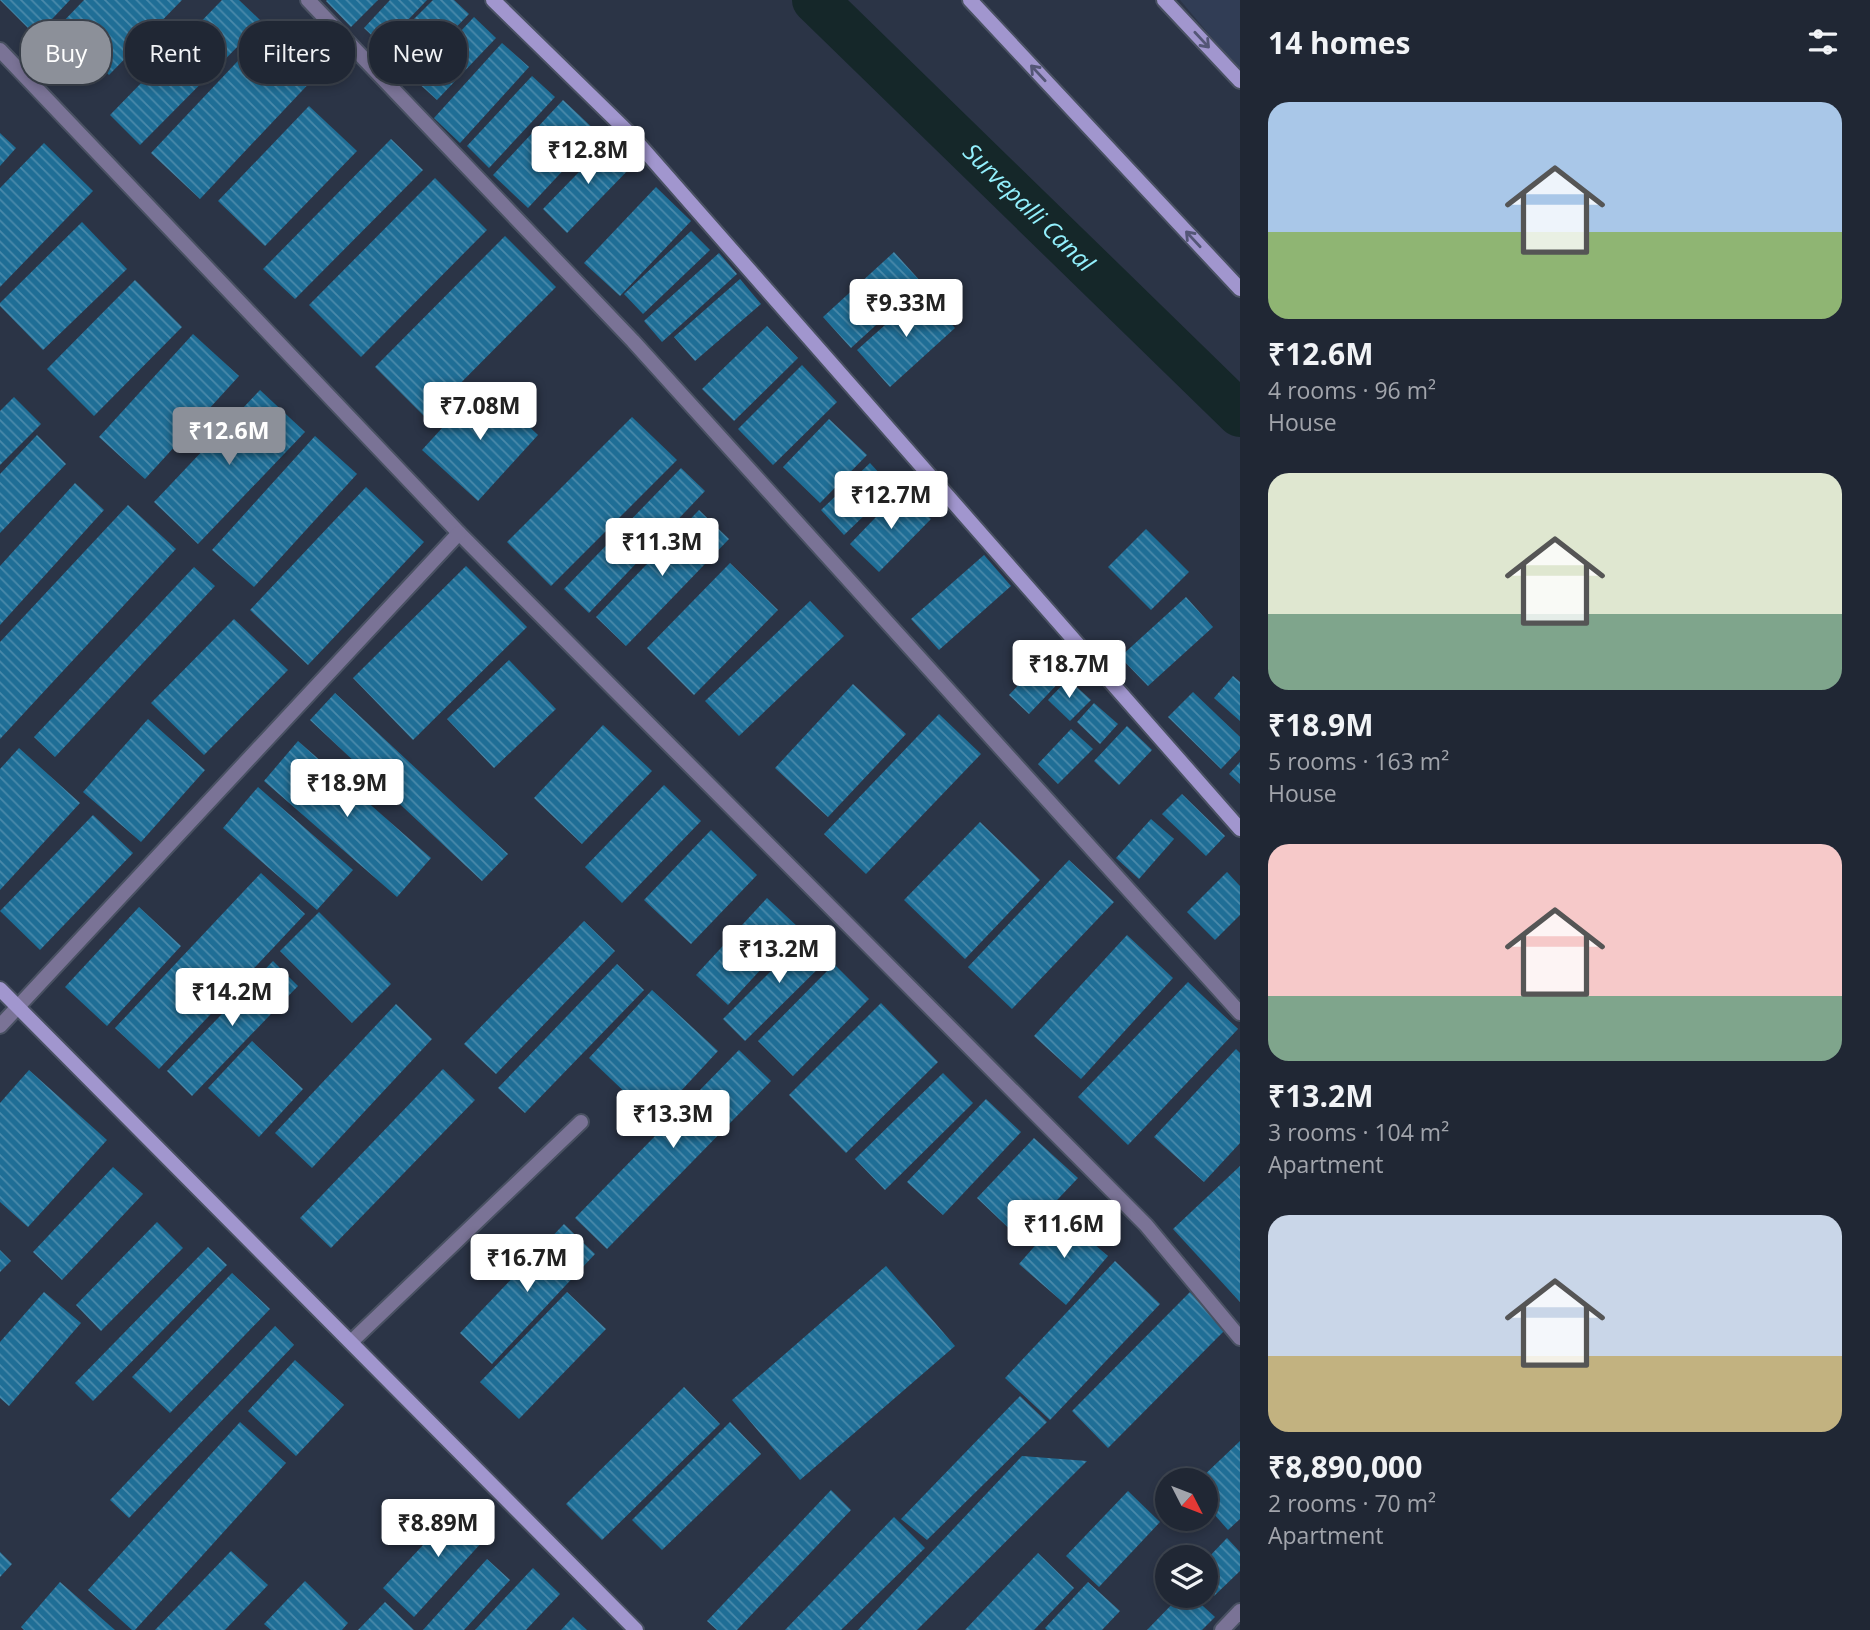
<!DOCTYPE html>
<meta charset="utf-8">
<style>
:root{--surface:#202734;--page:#2d3340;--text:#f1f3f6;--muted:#a2a5ac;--line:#3d444f;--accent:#8c9099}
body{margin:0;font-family:"Open Sans",sans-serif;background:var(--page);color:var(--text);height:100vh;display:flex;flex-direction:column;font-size:26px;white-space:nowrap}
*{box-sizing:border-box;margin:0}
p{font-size:23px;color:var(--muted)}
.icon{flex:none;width:38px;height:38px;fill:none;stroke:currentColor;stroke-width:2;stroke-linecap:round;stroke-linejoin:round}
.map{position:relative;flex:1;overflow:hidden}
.drawer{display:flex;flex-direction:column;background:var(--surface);width:630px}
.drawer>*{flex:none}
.top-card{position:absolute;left:21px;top:21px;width:665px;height:63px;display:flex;gap:14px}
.needle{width:46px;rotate:132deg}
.tools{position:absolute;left:1155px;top:1468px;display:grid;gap:14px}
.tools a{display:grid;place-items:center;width:63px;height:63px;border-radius:50%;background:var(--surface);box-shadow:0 4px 10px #0003,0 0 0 2px var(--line);font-size:35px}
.price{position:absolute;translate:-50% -60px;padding:0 16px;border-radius:7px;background:#fff;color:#222;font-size:23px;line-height:46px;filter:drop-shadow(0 2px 4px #0008)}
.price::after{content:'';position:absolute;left:50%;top:42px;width:21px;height:16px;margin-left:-10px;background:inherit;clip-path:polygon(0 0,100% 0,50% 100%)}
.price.on{background:var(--accent);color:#fff}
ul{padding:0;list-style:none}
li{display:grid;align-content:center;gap:14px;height:371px;padding:0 28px}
li span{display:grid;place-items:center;height:217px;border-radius:21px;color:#555}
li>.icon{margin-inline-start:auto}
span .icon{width:126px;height:126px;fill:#fffc;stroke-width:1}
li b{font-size:30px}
h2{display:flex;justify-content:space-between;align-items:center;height:84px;padding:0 28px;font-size:30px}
.pill{padding:0 24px;border-radius:28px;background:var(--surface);box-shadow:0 4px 10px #0003,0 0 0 2px var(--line);font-size:24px;line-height:63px}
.pill.on{background:var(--accent);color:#fff}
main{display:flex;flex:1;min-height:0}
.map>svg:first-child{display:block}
.built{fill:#313d55}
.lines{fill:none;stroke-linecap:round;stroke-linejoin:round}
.canal{stroke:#152729;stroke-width:46}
.building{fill:url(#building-back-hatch)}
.lane-casing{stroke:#495162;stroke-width:18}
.street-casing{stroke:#495162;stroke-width:18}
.secondary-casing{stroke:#495162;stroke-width:18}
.lane{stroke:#7a7396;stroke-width:14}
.street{stroke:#7a7396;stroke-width:14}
.secondary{stroke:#a196ce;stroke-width:14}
.oneway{stroke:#545676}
.labels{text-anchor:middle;stroke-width:6;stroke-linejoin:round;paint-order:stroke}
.water-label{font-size:24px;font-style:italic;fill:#93f0fd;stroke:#2b3446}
</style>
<main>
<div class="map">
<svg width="1240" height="1630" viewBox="0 0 1240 1630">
<defs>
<pattern id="building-back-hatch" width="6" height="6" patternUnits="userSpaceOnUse" patternTransform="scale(1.75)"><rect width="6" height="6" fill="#1f6e96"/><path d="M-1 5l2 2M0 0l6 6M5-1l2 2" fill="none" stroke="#4a8aab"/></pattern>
</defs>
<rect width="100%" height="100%" fill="#2b3446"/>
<path class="built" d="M 1180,0 L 1240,0 L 1240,71 Z"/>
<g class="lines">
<path class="canal" id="s1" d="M 815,0 L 1240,414"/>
</g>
<g class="building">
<path d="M 0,0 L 70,0 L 36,36 Z"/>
<path d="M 84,0 L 182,0 L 109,75 L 59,26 Z"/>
<path d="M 222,0 L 239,0 L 262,22 L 140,145 L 110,115 Z"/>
<path d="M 327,0 L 378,0 L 351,27 L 326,1 Z"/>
<path d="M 390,0 L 427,0 L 383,46 L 364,28 Z"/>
<path d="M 433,0 L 454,0 L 469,14 L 400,85 L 374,59 Z"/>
<path d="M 474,17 L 496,38 L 437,100 L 415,80 Z"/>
<path d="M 267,30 L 316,76 L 200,199 L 151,153 Z"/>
<path d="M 502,43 L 529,67 L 460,143 L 434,118 Z"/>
<path d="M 532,76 L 555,97 L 489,168 L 467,146 Z"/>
<path d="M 563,100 L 598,133 L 528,208 L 493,175 Z"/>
<path d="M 309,106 L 357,151 L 265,246 L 218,201 Z"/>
<path d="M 0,133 L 16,148 L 0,166 Z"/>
<path d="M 391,139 L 423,170 L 295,299 L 263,269 Z"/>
<path d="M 610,140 L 634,164 L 567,233 L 543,209 Z"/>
<path d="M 44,143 L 93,191 L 0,287 L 0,188 Z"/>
<path d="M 435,178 L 487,230 L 361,357 L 309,305 Z"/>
<path d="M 656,187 L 691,221 L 620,296 L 584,263 Z"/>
<path d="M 82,222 L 127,269 L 43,350 L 0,306 L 0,303 Z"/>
<path d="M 691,231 L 710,250 L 643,314 L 624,294 Z"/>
<path d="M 505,236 L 556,287 L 426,418 L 375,367 Z"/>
<path d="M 894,252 L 922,283 L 851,348 L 823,317 Z"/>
<path d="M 719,253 L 737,274 L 662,342 L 644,321 Z"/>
<path d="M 740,279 L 761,304 L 695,361 L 674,337 Z"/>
<path d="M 135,280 L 182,327 L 94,416 L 47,369 Z"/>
<path d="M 922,292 L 955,328 L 890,387 L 857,350 Z"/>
<path d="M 767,326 L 798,358 L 734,421 L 702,389 Z"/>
<path d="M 193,334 L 239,376 L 145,479 L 99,437 Z"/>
<path d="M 802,365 L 837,402 L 773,465 L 738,429 Z"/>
<path d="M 483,383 L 538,435 L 478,501 L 422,450 Z"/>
<path d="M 260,390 L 305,432 L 198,544 L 154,502 Z"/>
<path d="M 14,397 L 41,424 L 0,465 L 0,411 Z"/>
<path d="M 632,417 L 677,460 L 551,586 L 507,542 Z"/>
<path d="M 829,419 L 867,455 L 820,503 L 783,467 Z"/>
<path d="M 37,435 L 66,464 L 0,533 L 0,474 Z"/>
<path d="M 315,436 L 357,474 L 254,587 L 212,550 Z"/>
<path d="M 870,463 L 893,488 L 844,535 L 821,510 Z"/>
<path d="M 681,468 L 705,491 L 589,613 L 564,589 Z"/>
<path d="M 75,483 L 104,510 L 0,625 L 0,566 Z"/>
<path d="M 366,487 L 424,542 L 308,665 L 250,610 Z"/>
<path d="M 902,490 L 931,519 L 879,572 L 850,544 Z"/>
<path d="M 128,505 L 176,549 L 0,739 L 0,642 Z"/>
<path d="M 699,510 L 729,539 L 626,646 L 596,617 Z"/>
<path d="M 1146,529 L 1189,572 L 1151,610 L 1108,567 Z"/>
<path d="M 984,555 L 1011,586 L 939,650 L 911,619 Z"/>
<path d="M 730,563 L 778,610 L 694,695 L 647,648 Z"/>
<path d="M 466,566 L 527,627 L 413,740 L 353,678 Z"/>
<path d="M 194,567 L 215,586 L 55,757 L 34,737 Z"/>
<path d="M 1186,597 L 1213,627 L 1148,686 L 1120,657 Z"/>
<path d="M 810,601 L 844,636 L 739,736 L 705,701 Z"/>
<path d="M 234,619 L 288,670 L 204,755 L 151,703 Z"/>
<path d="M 1046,656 L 1066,675 L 1029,714 L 1009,695 Z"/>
<path d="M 509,660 L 556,709 L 494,768 L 447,719 Z"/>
<path d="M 1233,676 L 1240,682 L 1240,721 L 1214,698 Z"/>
<path d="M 1068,679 L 1091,700 L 1070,721 L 1048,700 Z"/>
<path d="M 853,684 L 906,734 L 828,817 L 775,768 Z"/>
<path d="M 1193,692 L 1240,737 L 1240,749 L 1221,769 L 1168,717 Z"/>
<path d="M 335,693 L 508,854 L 482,881 L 310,720 Z"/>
<path d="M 1094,703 L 1118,724 L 1100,744 L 1077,722 Z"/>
<path d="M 939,714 L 981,754 L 866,874 L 824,834 Z"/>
<path d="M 148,719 L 205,770 L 141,842 L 83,792 Z"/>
<path d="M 603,725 L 652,771 L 582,844 L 534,798 Z"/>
<path d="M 1127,726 L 1152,750 L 1119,785 L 1094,761 Z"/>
<path d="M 1071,729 L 1093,749 L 1058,784 L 1038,764 Z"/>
<path d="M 298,741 L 431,858 L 397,897 L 264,781 Z"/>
<path d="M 19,748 L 80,803 L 0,890 L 0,769 Z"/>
<path d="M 1240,762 L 1240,784 L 1229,774 Z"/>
<path d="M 664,785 L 701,821 L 622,903 L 585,867 Z"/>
<path d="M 258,787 L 353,870 L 317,910 L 223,828 Z"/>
<path d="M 1182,794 L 1225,836 L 1206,856 L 1162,814 Z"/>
<path d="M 93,815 L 133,853 L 40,950 L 0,911 Z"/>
<path d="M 1151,819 L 1174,839 L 1139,879 L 1116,858 Z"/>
<path d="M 980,822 L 1040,880 L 965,959 L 904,900 Z"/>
<path d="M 711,830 L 757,875 L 691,944 L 644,900 Z"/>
<path d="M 1069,860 L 1114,902 L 1012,1009 L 968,967 Z"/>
<path d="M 1227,872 L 1240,886 L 1240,915 L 1215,940 L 1187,912 Z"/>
<path d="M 261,873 L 305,914 L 159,1069 L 115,1028 Z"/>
<path d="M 767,898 L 799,928 L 728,1005 L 696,975 Z"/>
<path d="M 139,907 L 181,946 L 107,1026 L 65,987 Z"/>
<path d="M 319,912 L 391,984 L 352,1023 L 280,951 Z"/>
<path d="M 584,921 L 615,951 L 496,1074 L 464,1044 Z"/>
<path d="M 813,929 L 835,952 L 745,1041 L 723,1019 Z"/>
<path d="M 1127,935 L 1173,978 L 1081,1079 L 1034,1036 Z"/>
<path d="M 273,961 L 298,986 L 192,1096 L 167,1071 Z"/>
<path d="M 617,964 L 644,990 L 525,1113 L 498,1088 Z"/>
<path d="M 834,964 L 869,999 L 793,1076 L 758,1041 Z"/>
<path d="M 1188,982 L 1238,1029 L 1128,1145 L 1078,1097 Z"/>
<path d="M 652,990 L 718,1051 L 654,1120 L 589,1058 Z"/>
<path d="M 881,1003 L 938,1062 L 846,1153 L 789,1095 Z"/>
<path d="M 396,1004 L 432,1039 L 312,1168 L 275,1133 Z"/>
<path d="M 252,1041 L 303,1089 L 259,1137 L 208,1088 Z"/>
<path d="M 1236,1049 L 1240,1053 L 1240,1143 L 1204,1182 L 1154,1137 Z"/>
<path d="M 739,1050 L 771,1081 L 607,1249 L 575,1218 Z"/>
<path d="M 443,1069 L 475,1100 L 331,1248 L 300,1218 Z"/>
<path d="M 29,1070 L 107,1140 L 28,1227 L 0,1202 L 0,1103 Z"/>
<path d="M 943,1073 L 973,1103 L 885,1190 L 855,1159 Z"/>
<path d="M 986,1099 L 1021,1132 L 943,1215 L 907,1182 Z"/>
<path d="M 1034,1138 L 1078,1178 L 1020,1239 L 977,1198 Z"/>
<path d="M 1240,1166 L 1240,1302 L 1173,1229 Z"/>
<path d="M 113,1167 L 143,1194 L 62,1280 L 33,1252 Z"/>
<path d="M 1061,1216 L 1108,1256 L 1066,1305 L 1019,1264 Z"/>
<path d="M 157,1222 L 183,1248 L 101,1331 L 76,1305 Z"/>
<path d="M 564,1224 L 595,1254 L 492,1364 L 460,1333 Z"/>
<path d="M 208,1247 L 227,1265 L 93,1401 L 75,1383 Z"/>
<path d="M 0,1250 L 11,1261 L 0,1272 Z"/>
<path d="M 1115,1261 L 1160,1304 L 1050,1420 L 1005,1378 Z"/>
<path d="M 886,1266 L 955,1346 L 800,1480 L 732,1400 Z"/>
<path d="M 232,1273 L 270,1309 L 170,1413 L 132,1377 Z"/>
<path d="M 44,1292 L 81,1323 L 9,1406 L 0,1398 L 0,1342 Z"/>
<path d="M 567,1292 L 606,1329 L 519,1419 L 480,1382 Z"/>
<path d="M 1190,1292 L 1226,1329 L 1108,1448 L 1072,1411 Z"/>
<path d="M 275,1326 L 294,1345 L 129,1518 L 110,1500 Z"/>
<path d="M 295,1360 L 344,1405 L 296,1456 L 248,1411 Z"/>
<path d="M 684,1387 L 720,1424 L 602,1540 L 566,1504 Z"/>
<path d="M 1020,1396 L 1047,1422 L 927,1540 L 901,1519 Z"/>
<path d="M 240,1422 L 286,1463 L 135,1630 L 132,1630 L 88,1590 Z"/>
<path d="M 730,1422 L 761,1454 L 662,1550 L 632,1520 Z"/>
<path d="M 1240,1441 L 1240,1519 L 1228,1530 L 1206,1505 L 1206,1480 L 1199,1480 Z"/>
<path d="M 1022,1456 L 1087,1461 L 917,1630 L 858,1630 Z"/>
<path d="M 831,1490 L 851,1510 L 737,1630 L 717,1630 L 707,1621 Z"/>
<path d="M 1128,1491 L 1160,1522 L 1099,1587 L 1066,1556 Z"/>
<path d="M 463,1502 L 493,1530 L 414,1617 L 383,1588 Z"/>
<path d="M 894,1517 L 925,1548 L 841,1630 L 785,1630 Z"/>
<path d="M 1227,1538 L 1240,1552 L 1240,1571 L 1214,1596 L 1206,1588 L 1206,1560 Z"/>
<path d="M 231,1551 L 268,1585 L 225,1630 L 155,1630 Z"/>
<path d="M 0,1552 L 12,1564 L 0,1577 Z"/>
<path d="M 1038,1553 L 1074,1588 L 1034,1630 L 965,1630 Z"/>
<path d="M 487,1559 L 510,1580 L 464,1630 L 423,1630 Z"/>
<path d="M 533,1568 L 560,1594 L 526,1630 L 475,1630 Z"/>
<path d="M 305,1581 L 348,1623 L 342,1630 L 271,1630 L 264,1624 Z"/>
<path d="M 60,1582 L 115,1630 L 24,1630 L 21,1627 Z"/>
<path d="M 1088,1582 L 1120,1611 L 1102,1630 L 1047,1630 L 1045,1628 Z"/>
<path d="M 1180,1596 L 1192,1596 L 1215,1617 L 1202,1630 L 1147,1630 Z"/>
<path d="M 385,1602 L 414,1630 L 358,1630 Z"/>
<path d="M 573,1617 L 587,1630 L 561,1630 Z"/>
</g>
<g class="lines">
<g class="lane-casing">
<path id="lane" d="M 351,1342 L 581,1122"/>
</g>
<g class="street-casing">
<g id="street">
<path d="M 308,0 L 633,341 L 1240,1013"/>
<path d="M 0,50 L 459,533 L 1146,1225 L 1240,1338"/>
<path d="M 0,1026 L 459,533"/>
<path d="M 1222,1630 L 1240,1611"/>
</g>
</g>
<g class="secondary-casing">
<g id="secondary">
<path d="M 493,0 L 630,134 L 1240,829"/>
<path d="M 970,0 L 1240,289"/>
<path d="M 1164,0 L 1240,81"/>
<path d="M 0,989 L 636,1630"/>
</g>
</g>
<use href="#lane" class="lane"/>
<use href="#street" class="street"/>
<use href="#secondary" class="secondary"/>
</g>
<defs><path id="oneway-shaft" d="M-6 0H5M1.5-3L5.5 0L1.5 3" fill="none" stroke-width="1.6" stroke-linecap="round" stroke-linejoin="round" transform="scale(1.75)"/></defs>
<g class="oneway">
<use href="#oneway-shaft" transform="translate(1202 40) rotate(47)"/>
<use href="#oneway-shaft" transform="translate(1038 73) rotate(-133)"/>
<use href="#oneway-shaft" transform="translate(1193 239) rotate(-133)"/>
</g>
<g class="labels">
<g class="water-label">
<text dy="8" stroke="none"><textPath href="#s1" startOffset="298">Survepalli Canal</textPath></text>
</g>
</g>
</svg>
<div class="tools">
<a><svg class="needle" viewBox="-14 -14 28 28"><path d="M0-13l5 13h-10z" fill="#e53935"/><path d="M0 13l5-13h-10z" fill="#a2a5ac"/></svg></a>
<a><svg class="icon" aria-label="layers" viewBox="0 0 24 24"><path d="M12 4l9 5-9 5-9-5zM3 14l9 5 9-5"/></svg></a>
</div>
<b class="price" style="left:588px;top:186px">₹12.8M</b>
<b class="price" style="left:906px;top:339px">₹9.33M</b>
<b class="price" style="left:480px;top:442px">₹7.08M</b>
<b class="price on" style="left:229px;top:467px">₹12.6M</b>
<b class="price" style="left:891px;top:531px">₹12.7M</b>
<b class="price" style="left:662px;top:578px">₹11.3M</b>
<b class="price" style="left:1069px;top:700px">₹18.7M</b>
<b class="price" style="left:347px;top:819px">₹18.9M</b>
<b class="price" style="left:779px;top:985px">₹13.2M</b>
<b class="price" style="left:232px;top:1028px">₹14.2M</b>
<b class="price" style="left:673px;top:1150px">₹13.3M</b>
<b class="price" style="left:1064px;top:1260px">₹11.6M</b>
<b class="price" style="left:527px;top:1294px">₹16.7M</b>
<b class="price" style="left:438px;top:1559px">₹8.89M</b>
<div class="top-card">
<a class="pill on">Buy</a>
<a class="pill">Rent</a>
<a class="pill">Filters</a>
<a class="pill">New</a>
</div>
</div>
<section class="drawer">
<h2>14 homes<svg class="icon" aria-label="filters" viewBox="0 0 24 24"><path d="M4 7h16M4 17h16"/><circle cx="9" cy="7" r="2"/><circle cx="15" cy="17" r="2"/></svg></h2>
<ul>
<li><span style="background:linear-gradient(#a9c7e8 60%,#8fb573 0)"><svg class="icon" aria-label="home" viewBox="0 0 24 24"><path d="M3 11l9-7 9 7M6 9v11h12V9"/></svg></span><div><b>₹12.6M</b><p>4 rooms · 96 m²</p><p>House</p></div></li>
<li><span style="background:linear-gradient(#dfe7d0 65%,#7fa58c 0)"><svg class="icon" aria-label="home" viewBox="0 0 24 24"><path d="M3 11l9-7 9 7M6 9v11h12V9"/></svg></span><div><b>₹18.9M</b><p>5 rooms · 163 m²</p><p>House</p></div></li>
<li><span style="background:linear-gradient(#f6c9c9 70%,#7fa58c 0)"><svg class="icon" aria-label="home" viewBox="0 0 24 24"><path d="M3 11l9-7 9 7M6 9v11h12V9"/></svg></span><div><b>₹13.2M</b><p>3 rooms · 104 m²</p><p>Apartment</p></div></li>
<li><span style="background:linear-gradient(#c9d6e8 65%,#c2b280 0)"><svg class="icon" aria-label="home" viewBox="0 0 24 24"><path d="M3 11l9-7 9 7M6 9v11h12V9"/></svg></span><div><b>₹8,890,000</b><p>2 rooms · 70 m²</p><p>Apartment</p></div></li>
</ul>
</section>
</main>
